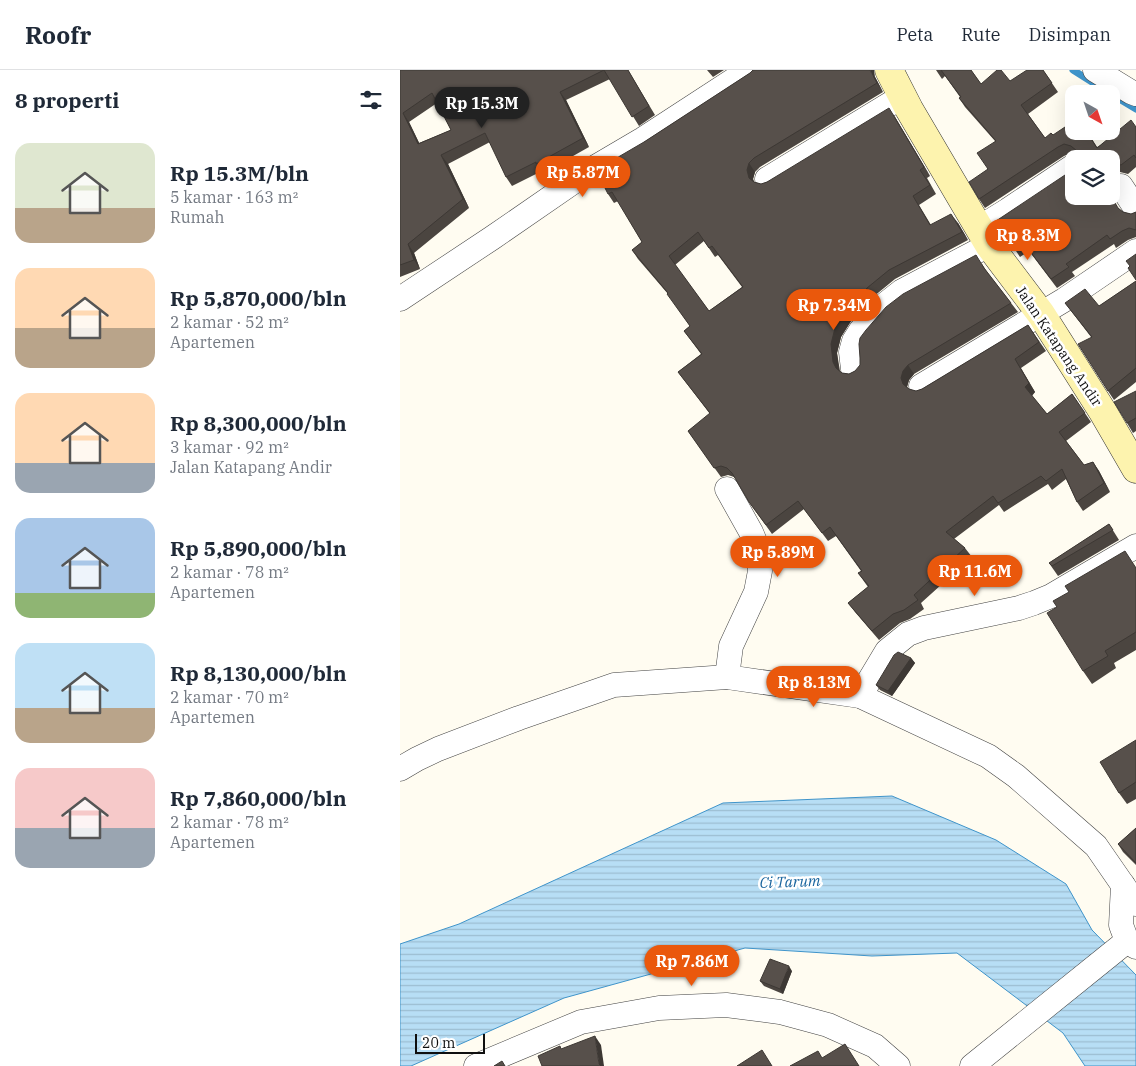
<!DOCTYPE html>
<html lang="id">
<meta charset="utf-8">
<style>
:root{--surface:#fff;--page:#f2f2f3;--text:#1f2937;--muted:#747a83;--line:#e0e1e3;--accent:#ea580c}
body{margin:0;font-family:"IBM Plex Serif",serif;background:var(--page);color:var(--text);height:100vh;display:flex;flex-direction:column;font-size:19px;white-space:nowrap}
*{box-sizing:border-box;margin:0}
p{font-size:16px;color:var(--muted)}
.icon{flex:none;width:28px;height:28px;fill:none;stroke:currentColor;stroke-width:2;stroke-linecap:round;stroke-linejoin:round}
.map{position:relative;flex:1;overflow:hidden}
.details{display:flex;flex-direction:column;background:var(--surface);width:400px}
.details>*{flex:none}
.needle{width:32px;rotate:140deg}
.buttons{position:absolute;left:665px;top:15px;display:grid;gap:10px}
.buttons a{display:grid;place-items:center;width:55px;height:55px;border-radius:10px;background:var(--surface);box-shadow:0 5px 20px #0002;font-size:25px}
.scale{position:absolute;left:15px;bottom:12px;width:70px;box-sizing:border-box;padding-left:5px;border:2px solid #0f0f0f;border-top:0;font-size:14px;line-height:18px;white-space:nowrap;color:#0f0f0f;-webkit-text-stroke:4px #fff;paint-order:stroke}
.price{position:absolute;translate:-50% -42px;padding:0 11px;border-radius:18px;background:var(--accent);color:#fff;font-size:16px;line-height:32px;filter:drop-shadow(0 1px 2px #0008)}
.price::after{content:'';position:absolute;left:50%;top:30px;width:15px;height:11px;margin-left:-8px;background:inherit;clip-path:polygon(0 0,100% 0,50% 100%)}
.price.selected{background:#222;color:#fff}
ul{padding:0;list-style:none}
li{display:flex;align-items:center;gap:15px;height:125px;padding:0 15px}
li span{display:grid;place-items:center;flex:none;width:140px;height:100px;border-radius:15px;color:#555}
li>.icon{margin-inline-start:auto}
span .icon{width:60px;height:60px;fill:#fffc;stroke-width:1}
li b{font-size:21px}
h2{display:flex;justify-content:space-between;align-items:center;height:60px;padding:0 15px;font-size:21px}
header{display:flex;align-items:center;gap:30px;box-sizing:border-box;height:70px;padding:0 25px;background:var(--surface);border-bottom:1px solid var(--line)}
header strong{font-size:24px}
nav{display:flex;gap:28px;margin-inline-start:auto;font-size:18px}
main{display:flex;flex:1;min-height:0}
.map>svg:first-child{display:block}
.water{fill:url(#water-rules);stroke:#3f94ca}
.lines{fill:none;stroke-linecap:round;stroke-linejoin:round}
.stream{stroke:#3f94ca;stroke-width:7}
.street-casing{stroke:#424242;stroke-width:25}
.secondary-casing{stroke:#313131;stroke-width:29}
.street{stroke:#fff;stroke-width:24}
.secondary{stroke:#fdf3ae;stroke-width:28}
.wall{fill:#4b4540;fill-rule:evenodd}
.shaded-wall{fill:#3d3834}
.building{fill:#57504b;stroke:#3d3834;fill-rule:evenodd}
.labels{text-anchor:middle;stroke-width:5;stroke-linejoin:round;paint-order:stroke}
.street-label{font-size:14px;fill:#0f0f0f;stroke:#fff}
.water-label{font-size:15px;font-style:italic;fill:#1a659e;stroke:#fff}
</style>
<header>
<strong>Roofr</strong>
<nav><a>Peta</a><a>Rute</a><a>Disimpan</a></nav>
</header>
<main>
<section class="details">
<h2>8 properti<svg class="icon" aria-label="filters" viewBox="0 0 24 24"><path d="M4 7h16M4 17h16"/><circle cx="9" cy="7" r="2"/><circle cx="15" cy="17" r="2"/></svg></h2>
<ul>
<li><span style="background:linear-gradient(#dfe7d0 65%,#b9a48a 0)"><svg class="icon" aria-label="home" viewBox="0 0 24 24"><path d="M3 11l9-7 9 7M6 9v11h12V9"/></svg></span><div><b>Rp 15.3M/bln</b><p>5 kamar · 163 m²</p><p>Rumah</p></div></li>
<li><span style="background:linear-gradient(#ffd9b3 60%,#b9a48a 0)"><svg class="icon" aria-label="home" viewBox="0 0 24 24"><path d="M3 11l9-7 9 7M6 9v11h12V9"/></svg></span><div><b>Rp 5,870,000/bln</b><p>2 kamar · 52 m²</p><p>Apartemen</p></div></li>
<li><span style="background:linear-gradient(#ffd9b3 70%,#9aa5b1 0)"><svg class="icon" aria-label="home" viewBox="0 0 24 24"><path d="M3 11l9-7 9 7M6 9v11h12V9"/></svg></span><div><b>Rp 8,300,000/bln</b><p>3 kamar · 92 m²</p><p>Jalan Katapang Andir</p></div></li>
<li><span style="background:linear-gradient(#a9c7e8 75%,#8fb573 0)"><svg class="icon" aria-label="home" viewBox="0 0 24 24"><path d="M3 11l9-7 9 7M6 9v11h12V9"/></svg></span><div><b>Rp 5,890,000/bln</b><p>2 kamar · 78 m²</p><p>Apartemen</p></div></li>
<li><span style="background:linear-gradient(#bfe0f5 65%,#b9a48a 0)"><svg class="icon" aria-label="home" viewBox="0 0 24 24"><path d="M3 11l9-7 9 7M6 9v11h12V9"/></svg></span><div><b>Rp 8,130,000/bln</b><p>2 kamar · 70 m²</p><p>Apartemen</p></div></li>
<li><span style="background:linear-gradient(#f6c9c9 60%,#9aa5b1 0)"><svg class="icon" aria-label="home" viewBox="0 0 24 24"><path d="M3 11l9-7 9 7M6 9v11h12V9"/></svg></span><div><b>Rp 7,860,000/bln</b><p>2 kamar · 78 m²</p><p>Apartemen</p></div></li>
</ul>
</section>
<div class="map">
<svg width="736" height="996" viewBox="0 0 736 996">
<defs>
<pattern id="water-rules" width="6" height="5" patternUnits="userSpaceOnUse" patternTransform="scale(1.25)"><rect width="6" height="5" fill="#b7def5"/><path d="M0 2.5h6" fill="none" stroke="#9cbdd1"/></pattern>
</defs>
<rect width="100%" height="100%" fill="#fffcf1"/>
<path class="water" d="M 492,726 L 596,770 L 666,814 L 692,860 L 736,905 L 736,996 L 685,996 L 663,963 L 557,883 L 472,886 L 345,878 L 164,928 L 11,996 L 0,996 L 0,874 L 59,854 L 323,733 Z"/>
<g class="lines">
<g class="stream">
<path d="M 673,0 L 711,24"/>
<path d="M 711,24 L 736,39"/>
</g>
<g class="street-casing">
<g id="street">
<path d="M 695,0 L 731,22 L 736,24"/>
<path d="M 367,109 L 503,26"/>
<path d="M 721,116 L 736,139"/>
<path d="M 579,158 L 608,140 L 672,97"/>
<path d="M 0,229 L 92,168 L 192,99 L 243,69 L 349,0"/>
<path d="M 453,299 L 451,282 L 454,271 L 461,260 L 483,236 L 502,221 L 589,175"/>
<path d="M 521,316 L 664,230 L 736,181"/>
<path d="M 327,607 L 331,576 L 356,522 L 360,501 L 359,481 L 351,462 L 327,419"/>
<path d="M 460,626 L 487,581 L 508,564 L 524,558 L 619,538 L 634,533 L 651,526 L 736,476"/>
<path d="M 0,699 L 17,689 L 38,679 L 119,648 L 214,615 L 327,607 L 460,626 L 588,686 L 616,706 L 696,776 L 736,834"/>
<path d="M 723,815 L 721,855 L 727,871 L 736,877"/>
<path d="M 76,996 L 181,952 L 259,938 L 326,935 L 380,942 L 428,955 L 475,976 L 498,996"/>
<path d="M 572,996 L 727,871"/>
</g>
</g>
<g class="secondary-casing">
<path id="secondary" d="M 489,0 L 509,39 L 589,175 L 641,244 L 703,342 L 736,399"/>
</g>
<use href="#street" class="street"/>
<use href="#secondary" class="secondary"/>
</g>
<g class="wall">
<path d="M 0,0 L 228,0 L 255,45 L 239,56 L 210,9 L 166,30 L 189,77 L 143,103 L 142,101 L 112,116 L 106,107 L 90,72 L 48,94 L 69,138 L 14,183 L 20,199 L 0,207 ZM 37,33 L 51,60 L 19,73 L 9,52 Z"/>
<path d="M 307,0 L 324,0 L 313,7 Z"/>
<path d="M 536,0 L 571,0 L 581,14 L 610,11 L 643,0 L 658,22 L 628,44 L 645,68 L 653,65 L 687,61 L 697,77 L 736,57 L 736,97 L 728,104 L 720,102 L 713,105 L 711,107 L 711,89 L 679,86 L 678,84 L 671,83 L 664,86 L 585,138 L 579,129 L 595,71 L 565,37 L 559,28 L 560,27 L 545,6 L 542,9 Z"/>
<path d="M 350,3 L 475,7 L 483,22 L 360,97 L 355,102 L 353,109 L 354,112 L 361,114 L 367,112 L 495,47 L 530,106 L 527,108 L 536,124 L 519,135 L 531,155 L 558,153 L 568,170 L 495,209 L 473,227 L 451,251 L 441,267 L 437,283 L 440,301 L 442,303 L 449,304 L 455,301 L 582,194 L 587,202 L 618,242 L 514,304 L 509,310 L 507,317 L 508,319 L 516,321 L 522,319 L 628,255 L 646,281 L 621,298 L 635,322 L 632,326 L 647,344 L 672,324 L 691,352 L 666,371 L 684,395 L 693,392 L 699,401 L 710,422 L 683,441 L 677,432 L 666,409 L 652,420 L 648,414 L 604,442 L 599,435 L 554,469 L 565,478 L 572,487 L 521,533 L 524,539 L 510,549 L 500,553 L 479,570 L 455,542 L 448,533 L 468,517 L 458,503 L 461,501 L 436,466 L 428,471 L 404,439 L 372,464 L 349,432 L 336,409 L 334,407 L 328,405 L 321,407 L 288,361 L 310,344 L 278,302 L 301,284 L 284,261 L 290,256 L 268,224 L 238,189 L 232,180 L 242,172 L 218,131 L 214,133 L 208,124 L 244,72 ZM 304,171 L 315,187 L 318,185 L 342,217 L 309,241 L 275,195 Z"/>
<path d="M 719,139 L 723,142 L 731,144 L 736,142 L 736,167 L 728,170 L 716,178 L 714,174 L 672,202 L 675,206 L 657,218 L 629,181 L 620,187 L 603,161 L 600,163 L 593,153 Z"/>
<path d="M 736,211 L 736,312 L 714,330 L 708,321 L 691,267 L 665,233 L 699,236 Z"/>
<path d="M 736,321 L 736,361 L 733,363 L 727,353 Z"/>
<path d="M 709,454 L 719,470 L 658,506 L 649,493 Z"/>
<path d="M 736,497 L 736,580 L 714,593 L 716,598 L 692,614 L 683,601 Z"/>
<path d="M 511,588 L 515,593 L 492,626 L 480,620 L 476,615 Z"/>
<path d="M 736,670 L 736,729 L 727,734 L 719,723 Z"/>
<path d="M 736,758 L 736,795 L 723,782 L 718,774 Z"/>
<path d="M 392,901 L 383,924 L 364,916 L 360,911 Z"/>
</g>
<g class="shaded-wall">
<path d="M 470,0 L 474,0 L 475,7 L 483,22 L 477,13 Z"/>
<path d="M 160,22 L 166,30 L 189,77 L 183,68 Z"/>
<path d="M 489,38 L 495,47 L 530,106 L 524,97 Z"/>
<path d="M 3,43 L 9,52 L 24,83 L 18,74 Z"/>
<path d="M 41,85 L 48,94 L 69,138 L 63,129 Z"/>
<path d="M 349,93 L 355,102 L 353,109 L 356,117 L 349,108 L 347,100 Z"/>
<path d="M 551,144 L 558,153 L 568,170 L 562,162 Z"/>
<path d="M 8,174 L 14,183 L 20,199 L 14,190 Z"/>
<path d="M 467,218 L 473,227 L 451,251 L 441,267 L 437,283 L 439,301 L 436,298 L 433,292 L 431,274 L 435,258 L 445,242 Z"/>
<path d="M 615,289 L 635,322 L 631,326 L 625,317 Z"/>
<path d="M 508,295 L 514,304 L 509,310 L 507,317 L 509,323 L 503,314 L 501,308 L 503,301 Z"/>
<path d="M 693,392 L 699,401 L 710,422 L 704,413 Z"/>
<path d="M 511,588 L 515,593 L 492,626 L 488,621 Z"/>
<path d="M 389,896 L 392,901 L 383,924 L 380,919 Z"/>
<path d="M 195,966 L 201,975 L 204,996 L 201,996 L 199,994 Z"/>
</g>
<g class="building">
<path d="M 0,0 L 228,0 L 249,36 L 232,47 L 204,0 L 160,22 L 183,68 L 136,94 L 136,92 L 106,107 L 85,63 L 41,85 L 63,129 L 8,174 L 14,190 L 0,195 ZM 32,23 L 51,60 L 18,74 L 3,43 Z"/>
<path d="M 353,0 L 470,0 L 477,13 L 354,88 L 349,93 L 347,100 L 349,108 L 354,112 L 361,114 L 367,112 L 489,38 L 524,97 L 520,100 L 530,115 L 513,126 L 530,155 L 551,144 L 562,162 L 489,200 L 467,218 L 445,242 L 435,258 L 431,274 L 433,292 L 436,298 L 442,303 L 449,304 L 455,301 L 460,295 L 460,288 L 459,274 L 460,268 L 466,260 L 486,237 L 503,224 L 576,185 L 584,198 L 611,233 L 508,295 L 503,301 L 501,308 L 503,314 L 509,319 L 516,321 L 522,319 L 628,255 L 639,272 L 615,289 L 629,313 L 625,317 L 647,344 L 672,324 L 685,343 L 659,362 L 684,395 L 693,392 L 704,413 L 677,432 L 662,399 L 646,411 L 641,406 L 598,433 L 593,426 L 546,462 L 565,478 L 514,525 L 518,530 L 504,540 L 493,544 L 472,561 L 448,533 L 469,516 L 458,503 L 462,501 L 430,457 L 422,463 L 398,431 L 366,455 L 349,432 L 332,403 L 327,398 L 321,396 L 314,398 L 288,361 L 310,343 L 278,302 L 302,284 L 284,261 L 290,256 L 267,224 L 268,223 L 232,180 L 242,172 L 212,122 L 208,124 L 196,100 L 244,72 L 350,3 ZM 298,162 L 309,178 L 312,176 L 343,217 L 309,241 L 269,186 Z"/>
<path d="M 541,0 L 571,0 L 581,14 L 597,0 L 601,0 L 610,11 L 627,0 L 643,0 L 652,13 L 621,35 L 645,68 L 651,63 L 653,65 L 674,51 L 674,61 L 686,61 L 697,78 L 731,50 L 736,57 L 736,88 L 734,85 L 721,95 L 714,93 L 711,94 L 711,89 L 679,89 L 679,87 L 677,81 L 671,76 L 664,74 L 658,77 L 579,129 L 569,112 L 588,99 L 577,83 L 596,71 L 559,28 L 561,27 Z"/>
<path d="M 674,99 L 674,126 L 711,126 L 718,138 L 723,142 L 731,144 L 736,142 L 736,160 L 729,158 L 722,161 L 710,169 L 707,165 L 666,194 L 669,197 L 651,209 L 623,172 L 614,178 L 597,152 L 594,154 L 593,153 Z"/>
<path d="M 736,184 L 736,210 L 728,198 L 730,196 L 726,191 Z"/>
<path d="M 736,211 L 736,298 L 708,321 L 678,274 L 692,267 L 665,233 L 685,219 L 699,236 Z"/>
<path d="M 736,321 L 736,348 L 727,353 L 714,332 Z"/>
<path d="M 709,454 L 713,460 L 652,496 L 649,493 Z"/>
<path d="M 725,481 L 736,498 L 736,562 L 705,581 L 708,586 L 683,601 L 647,543 L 657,537 L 653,531 L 669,522 L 665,516 Z"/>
<path d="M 498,582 L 511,588 L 488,621 L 476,615 L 494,585 Z"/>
<path d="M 736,670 L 736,712 L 719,723 L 700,692 Z"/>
<path d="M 736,758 L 736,793 L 718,774 Z"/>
<path d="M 370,889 L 389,896 L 380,919 L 360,911 Z"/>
<path d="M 195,966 L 199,994 L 201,996 L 142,996 L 138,986 L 160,976 L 161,979 Z"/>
<path d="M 445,974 L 459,996 L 390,996 L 418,981 L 422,988 Z"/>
<path d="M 362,980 L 372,996 L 337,996 Z"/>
<path d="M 102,991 L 105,996 L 94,996 Z"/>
</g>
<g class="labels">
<g class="street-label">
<text transform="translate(659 276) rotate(56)" y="5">Jalan Katapang Andir</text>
</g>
<g class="water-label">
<text transform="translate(390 812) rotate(-2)" y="5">Ci Tarum</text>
</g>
</g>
</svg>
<div class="buttons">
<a><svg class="needle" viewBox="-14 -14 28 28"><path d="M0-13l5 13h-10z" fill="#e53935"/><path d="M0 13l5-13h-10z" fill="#747a83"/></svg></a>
<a><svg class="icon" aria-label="layers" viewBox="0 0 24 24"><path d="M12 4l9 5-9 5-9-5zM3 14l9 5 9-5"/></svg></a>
</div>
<div class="scale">20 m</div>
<b class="price selected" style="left:82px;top:59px">Rp 15.3M</b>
<b class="price" style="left:183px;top:128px">Rp 5.87M</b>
<b class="price" style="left:628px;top:191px">Rp 8.3M</b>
<b class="price" style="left:434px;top:261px">Rp 7.34M</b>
<b class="price" style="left:378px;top:508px">Rp 5.89M</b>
<b class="price" style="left:575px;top:527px">Rp 11.6M</b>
<b class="price" style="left:414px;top:638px">Rp 8.13M</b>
<b class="price" style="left:292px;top:917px">Rp 7.86M</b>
</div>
</main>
